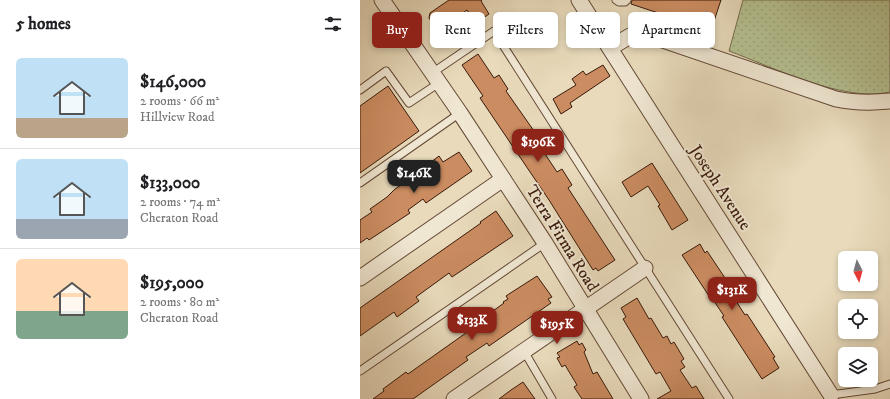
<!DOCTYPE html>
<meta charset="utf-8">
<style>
:root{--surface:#fff;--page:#f2f2f2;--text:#202124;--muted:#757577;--line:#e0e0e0;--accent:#8f2418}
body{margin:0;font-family:"IM FELL DW Pica",serif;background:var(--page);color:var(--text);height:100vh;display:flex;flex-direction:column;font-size:15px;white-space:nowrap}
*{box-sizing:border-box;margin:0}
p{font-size:13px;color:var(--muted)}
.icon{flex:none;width:22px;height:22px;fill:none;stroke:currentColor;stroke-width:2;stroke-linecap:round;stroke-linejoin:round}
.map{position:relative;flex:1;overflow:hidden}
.details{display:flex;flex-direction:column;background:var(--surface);width:360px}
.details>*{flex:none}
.guide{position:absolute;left:12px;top:12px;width:380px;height:36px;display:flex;gap:8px}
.needle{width:26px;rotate:174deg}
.buttons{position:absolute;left:478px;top:251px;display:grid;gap:8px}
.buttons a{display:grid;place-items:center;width:40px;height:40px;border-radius:6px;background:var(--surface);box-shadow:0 2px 6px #0003;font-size:20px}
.price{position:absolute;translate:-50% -34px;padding:0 9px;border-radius:8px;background:var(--accent);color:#fff;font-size:13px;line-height:26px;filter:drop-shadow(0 1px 2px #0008)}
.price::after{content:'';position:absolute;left:50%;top:24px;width:12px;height:9px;margin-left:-6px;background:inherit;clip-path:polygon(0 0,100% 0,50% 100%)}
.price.selected{background:#222;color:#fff}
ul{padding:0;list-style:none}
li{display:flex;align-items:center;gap:12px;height:100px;padding:0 16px}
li+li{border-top:1px solid var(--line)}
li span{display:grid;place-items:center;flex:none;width:112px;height:80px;border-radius:6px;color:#555}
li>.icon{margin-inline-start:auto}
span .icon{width:48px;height:48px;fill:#fffc;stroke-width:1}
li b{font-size:17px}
h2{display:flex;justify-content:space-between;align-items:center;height:48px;padding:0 16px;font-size:17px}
.pill{padding:0 14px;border-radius:6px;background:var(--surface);box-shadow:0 2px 6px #0003;font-size:14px;line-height:36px}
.pill.selected{background:var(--accent);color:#fff}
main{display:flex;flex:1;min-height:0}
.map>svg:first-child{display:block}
.park{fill:url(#park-dots);stroke:#766c4e}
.building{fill:#cb8c61;stroke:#38190a}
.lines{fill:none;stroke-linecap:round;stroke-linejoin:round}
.service-casing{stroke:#644936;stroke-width:9}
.minor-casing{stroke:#644936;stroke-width:17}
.service{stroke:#f0e7d3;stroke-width:7}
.minor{stroke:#f0e7d3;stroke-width:15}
.labels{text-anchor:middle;stroke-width:4;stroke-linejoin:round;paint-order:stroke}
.street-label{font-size:17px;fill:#38190a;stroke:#f0e7d3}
</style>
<main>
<section class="details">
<h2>5 homes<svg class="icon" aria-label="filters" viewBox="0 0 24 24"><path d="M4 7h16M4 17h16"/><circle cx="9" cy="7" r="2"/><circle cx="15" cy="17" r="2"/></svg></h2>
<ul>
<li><span style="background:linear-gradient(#bfe0f5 75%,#b9a48a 0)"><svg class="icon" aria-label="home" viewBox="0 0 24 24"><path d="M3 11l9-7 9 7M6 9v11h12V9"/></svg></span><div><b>$146,000</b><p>2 rooms · 66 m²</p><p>Hillview Road</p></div></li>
<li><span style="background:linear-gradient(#bfe0f5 75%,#9aa5b1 0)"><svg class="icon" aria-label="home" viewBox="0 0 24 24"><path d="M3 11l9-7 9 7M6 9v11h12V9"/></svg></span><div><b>$133,000</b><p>2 rooms · 74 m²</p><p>Cheraton Road</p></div></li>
<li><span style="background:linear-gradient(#ffd9b3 65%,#7fa58c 0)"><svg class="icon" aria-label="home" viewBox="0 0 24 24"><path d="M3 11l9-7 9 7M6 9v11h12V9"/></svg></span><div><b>$195,000</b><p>2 rooms · 80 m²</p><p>Cheraton Road</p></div></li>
</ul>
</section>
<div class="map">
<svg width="530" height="399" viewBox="0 0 530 399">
<defs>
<pattern id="park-dots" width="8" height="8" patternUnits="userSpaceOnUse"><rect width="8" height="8" fill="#b5c091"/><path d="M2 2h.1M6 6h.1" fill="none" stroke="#9ca47c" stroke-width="1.8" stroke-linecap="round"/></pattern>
</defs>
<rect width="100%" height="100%" fill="#e8dabb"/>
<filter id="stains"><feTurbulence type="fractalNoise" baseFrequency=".005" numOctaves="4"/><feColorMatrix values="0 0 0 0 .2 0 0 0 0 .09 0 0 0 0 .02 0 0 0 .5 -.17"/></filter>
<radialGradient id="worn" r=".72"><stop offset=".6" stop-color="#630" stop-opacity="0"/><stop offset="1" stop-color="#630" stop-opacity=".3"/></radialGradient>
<path class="park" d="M 383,0 L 530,0 L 530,92 C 485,103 412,67 369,51 Z"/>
<g class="building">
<path d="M 89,0 L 122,0 L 121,1 L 129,14 L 116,23 L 107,10 L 78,31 L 69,18 L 70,13 Z"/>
<path d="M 272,0 L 361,0 L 354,21 L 341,17 L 338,26 L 271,4 Z"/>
<path d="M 118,54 L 134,78 L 139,75 L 148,89 L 146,91 L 174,131 L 171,133 L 197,172 L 202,169 L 212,185 L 208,188 L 255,260 L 238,271 L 236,268 L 233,270 L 189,200 L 120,98 L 123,96 L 102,65 Z"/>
<path d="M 243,65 L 250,76 L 210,103 L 212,107 L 201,114 L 193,99 L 216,85 L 212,79 L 223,71 L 226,75 Z"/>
<path d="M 28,86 L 59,131 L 0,173 L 0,106 Z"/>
<path d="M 99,152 L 112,171 L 66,203 L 63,199 L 48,210 L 50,213 L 9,240 L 7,238 L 0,243 L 0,220 L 12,212 L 10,209 L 27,197 L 34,190 L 79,156 L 83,162 Z"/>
<path d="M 292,163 L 328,220 L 312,230 L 298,206 L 300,205 L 288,186 L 271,197 L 262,182 Z"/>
<path d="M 136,211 L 153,236 L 92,277 L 89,273 L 56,297 L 59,301 L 37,317 L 34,312 L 0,336 L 0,308 L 121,223 L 120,222 Z"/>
<path d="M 340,244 L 345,253 L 347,251 L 377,296 L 374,298 L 385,315 L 387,314 L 415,357 L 413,358 L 419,368 L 402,379 L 362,317 L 364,316 L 352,298 L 351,299 L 322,255 Z"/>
<path d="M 177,276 L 192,297 L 188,299 L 191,303 L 129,346 L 127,343 L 106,357 L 108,360 L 53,399 L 13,399 L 24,391 L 23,389 L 46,372 L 48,374 L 113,328 L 112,326 L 144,303 L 143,302 L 148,299 L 146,296 L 149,294 Z"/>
<path d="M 277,298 L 289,319 L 291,318 L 303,338 L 307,336 L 311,344 L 314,342 L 324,359 L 321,361 L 325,367 L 320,370 L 332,388 L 336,386 L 344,399 L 297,399 L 311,391 L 300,372 L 296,374 L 263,319 L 266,317 L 261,308 Z"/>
<path d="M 217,341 L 219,345 L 222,343 L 226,350 L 224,352 L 233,374 L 237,372 L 253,399 L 222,399 L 214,387 L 217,385 L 205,365 L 202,367 L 197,358 L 200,357 L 197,353 Z"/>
<path d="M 163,382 L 175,399 L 139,399 L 151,390 Z"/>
</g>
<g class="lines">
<g class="service-casing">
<g id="service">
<path d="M 256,0 L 259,2 L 265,2 L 267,0"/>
<path d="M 72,73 L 134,31 L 369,399"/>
<path d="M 0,90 L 26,71 L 49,103 L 79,83"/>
<path d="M 0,183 L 100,113"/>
<path d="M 164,351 L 192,399"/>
<path d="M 0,371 L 185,243"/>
<path d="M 471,397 L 471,395 L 515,389 L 530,384"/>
</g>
</g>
<g class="minor-casing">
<g id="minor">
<path d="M 22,0 L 100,113 L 185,243 L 281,399"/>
<path d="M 219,0 L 471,395"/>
<path d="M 250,48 L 270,36 L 285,34 L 476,99 C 495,103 511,103 530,101"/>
<path d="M 0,278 L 143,179"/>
<path d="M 94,399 L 285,268"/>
</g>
</g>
<use href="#service" class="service"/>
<use href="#minor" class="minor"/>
</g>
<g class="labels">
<g class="street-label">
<text transform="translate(361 187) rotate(57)" y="6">Joseph Avenue</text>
<text transform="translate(203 238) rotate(58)" y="6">Terra Firma Road</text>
</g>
</g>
<rect width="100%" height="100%" filter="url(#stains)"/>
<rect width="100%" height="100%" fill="url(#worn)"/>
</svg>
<div class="buttons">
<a><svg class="needle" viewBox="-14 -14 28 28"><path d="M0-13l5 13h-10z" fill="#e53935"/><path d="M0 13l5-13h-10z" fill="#757577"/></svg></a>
<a><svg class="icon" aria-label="locate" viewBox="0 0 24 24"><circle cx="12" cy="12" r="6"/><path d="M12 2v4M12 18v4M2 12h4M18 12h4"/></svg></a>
<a><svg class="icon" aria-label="layers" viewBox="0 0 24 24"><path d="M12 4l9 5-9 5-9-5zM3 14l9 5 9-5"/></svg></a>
</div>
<b class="price" style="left:178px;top:163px">$196K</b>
<b class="price selected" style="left:54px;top:194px">$146K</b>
<b class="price" style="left:372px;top:311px">$131K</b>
<b class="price" style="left:112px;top:341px">$133K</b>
<b class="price" style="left:197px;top:345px">$195K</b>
<div class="guide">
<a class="pill selected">Buy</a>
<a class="pill">Rent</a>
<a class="pill">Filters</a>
<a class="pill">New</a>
<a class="pill">Apartment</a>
</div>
</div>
</main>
